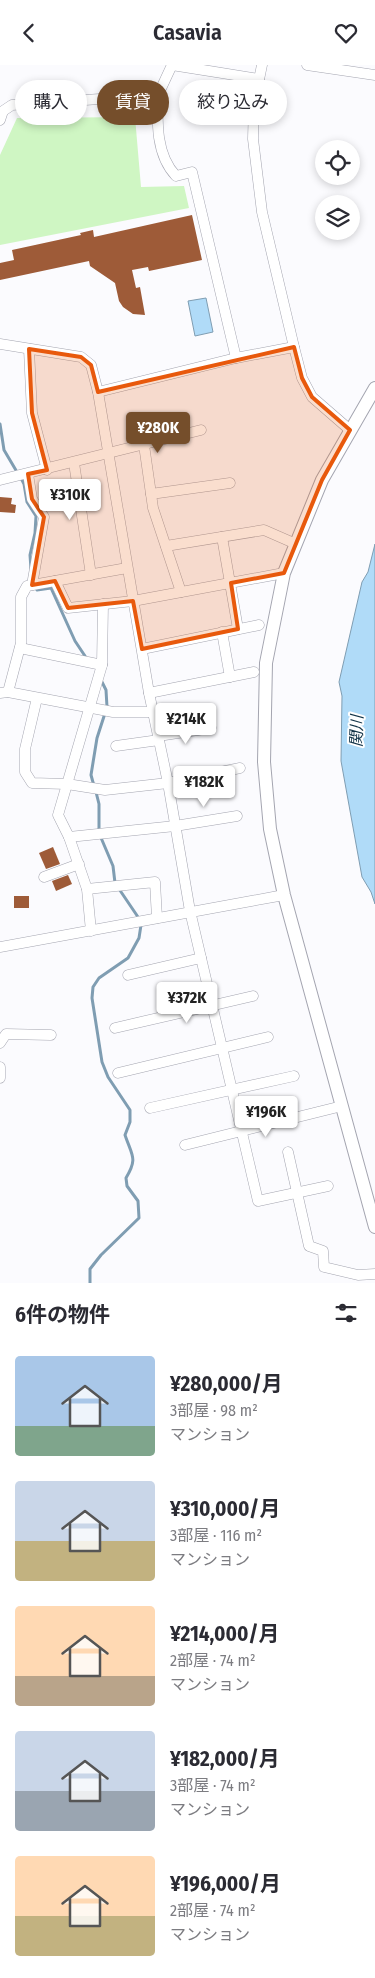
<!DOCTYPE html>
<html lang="ja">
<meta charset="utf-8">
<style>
:root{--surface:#fff;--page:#f2f2f3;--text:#2b2b33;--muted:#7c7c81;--accent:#754e2b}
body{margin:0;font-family:"Fira Sans Condensed","Noto Sans JP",sans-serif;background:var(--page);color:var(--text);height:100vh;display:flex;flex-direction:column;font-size:19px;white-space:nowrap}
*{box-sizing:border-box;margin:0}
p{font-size:16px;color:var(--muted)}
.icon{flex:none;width:28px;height:28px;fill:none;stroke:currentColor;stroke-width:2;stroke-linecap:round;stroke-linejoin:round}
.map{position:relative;height:1218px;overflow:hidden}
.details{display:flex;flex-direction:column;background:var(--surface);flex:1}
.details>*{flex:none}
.guide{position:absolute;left:15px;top:15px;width:345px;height:45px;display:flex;gap:10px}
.tools{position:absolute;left:315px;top:75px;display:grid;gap:10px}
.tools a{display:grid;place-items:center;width:45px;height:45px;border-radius:50%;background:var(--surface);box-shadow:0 2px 8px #0003;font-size:25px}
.price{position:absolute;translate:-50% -42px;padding:0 11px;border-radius:5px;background:#fff;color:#222;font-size:16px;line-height:32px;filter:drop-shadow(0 1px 2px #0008)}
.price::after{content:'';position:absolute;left:50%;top:30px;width:15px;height:11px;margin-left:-8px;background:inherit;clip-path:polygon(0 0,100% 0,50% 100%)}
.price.current{background:var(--accent);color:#fff}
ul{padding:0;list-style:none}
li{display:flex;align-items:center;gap:15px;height:125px;padding:0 15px}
li span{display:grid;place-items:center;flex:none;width:140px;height:100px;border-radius:5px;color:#555}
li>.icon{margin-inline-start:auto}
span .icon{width:60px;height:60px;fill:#fffc;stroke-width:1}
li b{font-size:21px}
h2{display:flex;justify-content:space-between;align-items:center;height:60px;padding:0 15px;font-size:21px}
.chip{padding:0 18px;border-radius:22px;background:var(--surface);box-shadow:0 2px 8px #0003;font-size:18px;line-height:45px}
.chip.current{background:var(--accent);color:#fff}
header{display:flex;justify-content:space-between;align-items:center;height:65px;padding:0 15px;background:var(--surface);font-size:22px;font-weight:600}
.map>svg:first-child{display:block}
.green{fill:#cff6c3}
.water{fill:#b0dbf8;stroke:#7f9db2}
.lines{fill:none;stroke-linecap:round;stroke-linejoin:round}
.stream{stroke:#7f9db2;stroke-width:3}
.building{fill:#9e5b38}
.minor-casing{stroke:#a4a5b0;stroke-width:11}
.tertiary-casing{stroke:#a4a5b0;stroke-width:14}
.minor{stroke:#fff;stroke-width:10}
.tertiary{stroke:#fff;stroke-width:12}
.marked{fill:#e8590c;fill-opacity:0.2;stroke:#e8590c;stroke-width:4;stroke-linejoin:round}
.labels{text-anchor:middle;stroke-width:4;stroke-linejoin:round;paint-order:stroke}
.water-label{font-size:16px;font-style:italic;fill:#123347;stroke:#fff}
</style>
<header><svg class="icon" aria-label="back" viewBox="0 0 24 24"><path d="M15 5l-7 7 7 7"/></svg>Casavia<svg class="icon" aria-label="heart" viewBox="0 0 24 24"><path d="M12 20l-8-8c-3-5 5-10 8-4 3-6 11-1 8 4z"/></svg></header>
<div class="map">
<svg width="375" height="1218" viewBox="0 0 375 1218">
<rect width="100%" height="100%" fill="#fbfbfe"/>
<path class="green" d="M 135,52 L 141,122 L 184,121 L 189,143 L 0,180 L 0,90 L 17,53 Z"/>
<g class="water">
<path d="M 206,233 L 213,267 L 195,271 L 188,236 Z"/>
<path d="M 375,479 L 375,839 L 371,827 L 362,812 L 341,696 L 342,631 L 339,617 L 362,517 L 368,507 Z"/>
</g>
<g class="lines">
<g class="stream">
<path d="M 0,359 L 4,385 L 17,407"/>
<path d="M 21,413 L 24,419 L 27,437 L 36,451 L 35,468 L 30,490 L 31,504"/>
<path d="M 36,522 L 37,525 L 51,523 L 75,576 L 87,594"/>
<path d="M 94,721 L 91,710 L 97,673 L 107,642 L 106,625 L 100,613"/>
<path d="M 90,1218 L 90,1204 L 101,1190 L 139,1153 L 138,1136 L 127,1121 L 126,1113 C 138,1093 132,1091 125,1070 L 130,1057 L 130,1045 L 108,1012 L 102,997 L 92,933 L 93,922 L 99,913 L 128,893 L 139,873 L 141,860 L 138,852 L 115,818 L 113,801 L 99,768 L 99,739 L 96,727"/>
</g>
</g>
<g class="building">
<path d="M 192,150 L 202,195 L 149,206 L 148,202 L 132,205 L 136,223 L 140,222 L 145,250 L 133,249 L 123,242 L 119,236 L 115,218 L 90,201 L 89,196 L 0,215 L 0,198 L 14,195 L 12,185 L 81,170 L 80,168 L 93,165 L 94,172 Z"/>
<path d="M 0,432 L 12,433 L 11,439 L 16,440 L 15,448 L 0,447 Z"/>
<path d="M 53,782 L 60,799 L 46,804 L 39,788 Z"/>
<path d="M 68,810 L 72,819 L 56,826 L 52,816 Z"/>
<rect x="14" y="831" width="15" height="12"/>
</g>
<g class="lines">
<g class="minor-casing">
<g id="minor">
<path d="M 172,0 L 259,14"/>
<path d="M 262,0 L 254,39 L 253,74 L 262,147 L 294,282 L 302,313 L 312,332 L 350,365"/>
<path d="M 307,0 L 375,10"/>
<path d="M 158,30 L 172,0"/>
<path d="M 0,55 L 3,46 L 12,40 L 158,30 C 157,58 156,90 176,111 L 192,107 L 236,293"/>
<path d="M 0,279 L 81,292 L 91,300 L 98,327 L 149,628 L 168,718 L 190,846 L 258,1136 L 328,1121"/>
<path d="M 29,284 L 32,348 L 47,405"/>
<path d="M 98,327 L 236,293 L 294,282"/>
<path d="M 144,380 L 153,443 L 181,527"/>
<path d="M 74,398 L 91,510"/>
<path d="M 28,409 L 32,434 L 44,452 L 32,520"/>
<path d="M 0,415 L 201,365"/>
<path d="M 151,429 L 230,418"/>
<path d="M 222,472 L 238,564"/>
<path d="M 166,481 L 264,465 L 296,479"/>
<path d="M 55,516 L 68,543 L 133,536 L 284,508"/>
<path d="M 222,567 L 230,612"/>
<path d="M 20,583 L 102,600 L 103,539"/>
<path d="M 142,584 L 259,560"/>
<path d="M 102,600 L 58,750 L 69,772 L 175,761 L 237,751"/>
<path d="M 8,627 L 21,578 L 21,532 L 27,521 L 127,503"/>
<path d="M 0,628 L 8,627 L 113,647 L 152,647"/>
<path d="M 149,628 L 254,607"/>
<path d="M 37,633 L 25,684 L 25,707 L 32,718 L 67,719 L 105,725 L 168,718 L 240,703"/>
<path d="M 158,671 L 211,663"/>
<path d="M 116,681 L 159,675"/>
<path d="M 69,772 L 87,824 L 91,866"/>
<path d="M 44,812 L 79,799"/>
<path d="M 87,824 L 155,817 L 157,853"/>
<path d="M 0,882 L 284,830"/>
<path d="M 128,910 L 201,893"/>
<path d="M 115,963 L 253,931"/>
<path d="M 0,978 L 6,969 L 51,970"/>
<path d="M 0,1002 L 0,1013"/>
<path d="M 118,1008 L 268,972"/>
<path d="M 150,1043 L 294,1011"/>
<path d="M 185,1080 L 342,1041"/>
<path d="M 288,1087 L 309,1181 L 323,1186 L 324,1202 L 358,1210 L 375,1209"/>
</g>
</g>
<g class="tertiary-casing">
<path id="tertiary" d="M 375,323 L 322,415 L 284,508 L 266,598 L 264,697 L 270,764 L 284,830 L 375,1162"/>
</g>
<use href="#minor" class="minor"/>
<use href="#tertiary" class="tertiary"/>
</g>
<path class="marked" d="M 294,282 L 302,313 L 312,332 L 350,365 L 322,415 L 284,508 L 231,518 L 238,564 L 142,584 L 133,536 L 68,543 L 55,516 L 32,520 L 44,452 L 32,434 L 28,409 L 47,405 L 32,348 L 29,284 L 81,292 L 91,300 L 98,327 Z"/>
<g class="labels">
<g class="water-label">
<text transform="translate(356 666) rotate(-88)" y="6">関川</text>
</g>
</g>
</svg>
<div class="tools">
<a><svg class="icon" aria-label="locate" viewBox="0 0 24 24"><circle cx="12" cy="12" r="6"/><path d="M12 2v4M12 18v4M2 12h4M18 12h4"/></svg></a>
<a><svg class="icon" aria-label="layers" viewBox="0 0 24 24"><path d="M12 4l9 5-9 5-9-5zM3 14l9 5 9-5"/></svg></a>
</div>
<b class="price current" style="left:158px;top:389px">¥280K</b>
<b class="price" style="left:70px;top:456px">¥310K</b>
<b class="price" style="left:186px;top:680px">¥214K</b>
<b class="price" style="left:204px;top:743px">¥182K</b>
<b class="price" style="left:187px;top:959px">¥372K</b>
<b class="price" style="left:266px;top:1073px">¥196K</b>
<div class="guide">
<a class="chip">購入</a>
<a class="chip current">賃貸</a>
<a class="chip">絞り込み</a>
</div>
</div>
<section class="details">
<h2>6件の物件<svg class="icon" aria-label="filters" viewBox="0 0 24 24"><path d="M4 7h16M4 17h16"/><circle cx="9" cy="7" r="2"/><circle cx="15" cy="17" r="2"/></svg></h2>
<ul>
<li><span style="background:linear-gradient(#a9c7e8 70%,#7fa58c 0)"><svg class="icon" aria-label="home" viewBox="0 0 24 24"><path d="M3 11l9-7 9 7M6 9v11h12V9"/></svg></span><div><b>¥280,000/月</b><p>3部屋 · 98 m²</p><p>マンション</p></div></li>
<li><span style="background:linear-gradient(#c9d6e8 60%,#c2b280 0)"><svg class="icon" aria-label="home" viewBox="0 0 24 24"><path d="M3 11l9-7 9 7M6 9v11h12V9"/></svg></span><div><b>¥310,000/月</b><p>3部屋 · 116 m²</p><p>マンション</p></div></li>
<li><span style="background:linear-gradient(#ffd9b3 70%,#b9a48a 0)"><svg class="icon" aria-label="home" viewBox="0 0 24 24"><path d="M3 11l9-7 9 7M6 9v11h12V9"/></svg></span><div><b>¥214,000/月</b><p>2部屋 · 74 m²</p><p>マンション</p></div></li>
<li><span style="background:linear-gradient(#c9d6e8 60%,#9aa5b1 0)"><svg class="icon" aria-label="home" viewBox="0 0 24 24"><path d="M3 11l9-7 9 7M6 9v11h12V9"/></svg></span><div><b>¥182,000/月</b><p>3部屋 · 74 m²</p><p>マンション</p></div></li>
<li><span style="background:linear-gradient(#ffd9b3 60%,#c2b280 0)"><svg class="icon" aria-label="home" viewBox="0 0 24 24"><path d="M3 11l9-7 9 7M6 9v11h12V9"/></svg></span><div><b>¥196,000/月</b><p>2部屋 · 74 m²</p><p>マンション</p></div></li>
</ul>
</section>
